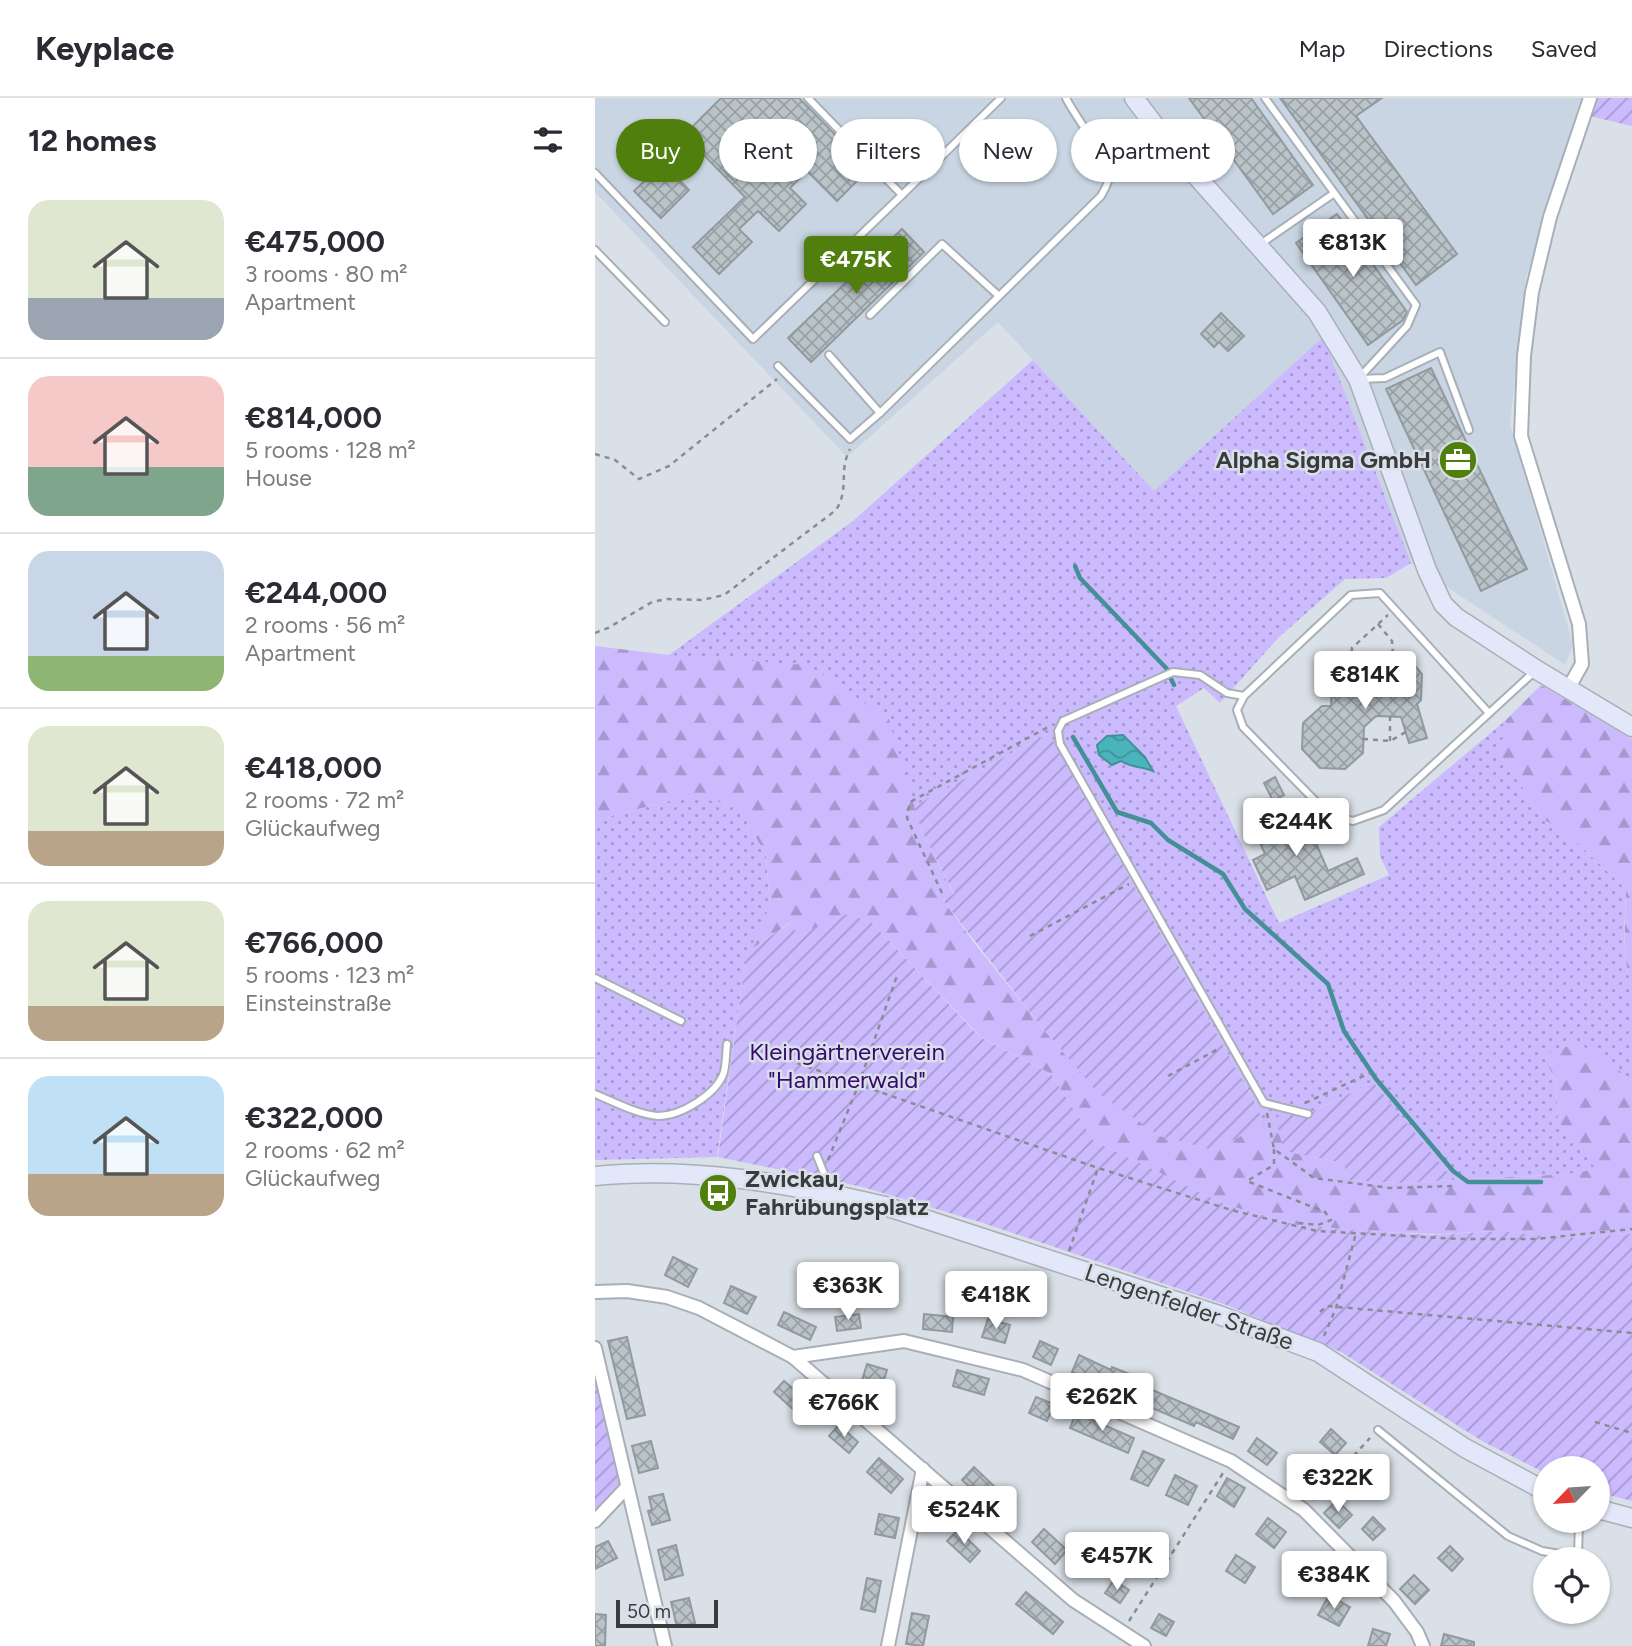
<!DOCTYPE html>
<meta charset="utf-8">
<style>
:root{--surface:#fff;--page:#f7f7f7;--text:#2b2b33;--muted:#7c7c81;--line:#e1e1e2;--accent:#507f0d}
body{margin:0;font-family:Figtree,sans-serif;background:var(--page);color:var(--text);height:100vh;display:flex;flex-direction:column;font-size:26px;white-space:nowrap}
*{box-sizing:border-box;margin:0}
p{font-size:23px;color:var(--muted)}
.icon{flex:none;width:38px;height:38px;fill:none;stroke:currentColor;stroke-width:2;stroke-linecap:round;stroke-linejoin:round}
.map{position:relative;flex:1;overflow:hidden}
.sheet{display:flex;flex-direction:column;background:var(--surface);width:595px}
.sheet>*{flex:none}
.guide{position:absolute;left:21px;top:21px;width:665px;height:63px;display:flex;gap:14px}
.needle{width:46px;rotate:245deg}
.buttons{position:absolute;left:938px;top:1358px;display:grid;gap:14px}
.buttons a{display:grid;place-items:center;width:77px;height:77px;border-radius:50%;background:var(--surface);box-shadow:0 2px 5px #0004;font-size:35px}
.scale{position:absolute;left:21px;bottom:18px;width:102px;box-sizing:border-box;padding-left:7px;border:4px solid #393c3f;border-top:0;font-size:19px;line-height:24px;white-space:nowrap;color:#393c3f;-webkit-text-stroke:5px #d9e0e7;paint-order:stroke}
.price{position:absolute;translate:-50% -60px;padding:0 16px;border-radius:7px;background:#fff;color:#222;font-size:23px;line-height:46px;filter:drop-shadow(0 2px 4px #0008)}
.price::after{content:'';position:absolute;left:50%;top:42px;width:21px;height:16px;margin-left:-10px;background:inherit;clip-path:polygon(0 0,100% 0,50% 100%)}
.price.active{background:var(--accent);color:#fff}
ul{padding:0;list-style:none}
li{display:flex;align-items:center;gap:21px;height:175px;padding:0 28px}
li+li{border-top:2px solid var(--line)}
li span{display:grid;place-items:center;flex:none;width:196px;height:140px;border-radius:21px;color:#555}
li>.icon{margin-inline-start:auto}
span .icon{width:84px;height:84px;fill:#fffc;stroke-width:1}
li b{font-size:30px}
h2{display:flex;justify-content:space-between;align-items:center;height:84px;padding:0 28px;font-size:30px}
.tag{padding:0 24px;border-radius:32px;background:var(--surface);box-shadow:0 2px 5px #0004;font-size:24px;line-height:63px}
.tag.active{background:var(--accent);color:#fff}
header{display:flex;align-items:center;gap:42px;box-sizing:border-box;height:98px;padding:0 35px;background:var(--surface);border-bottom:2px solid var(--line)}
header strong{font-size:33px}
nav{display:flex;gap:38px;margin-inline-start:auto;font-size:24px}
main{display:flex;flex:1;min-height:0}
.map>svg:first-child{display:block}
.built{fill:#c9d5e2}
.grass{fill:url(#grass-dots)}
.forest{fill:url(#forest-firs)}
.garden{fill:url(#garden-furrows)}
.water{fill:url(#water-waves);stroke:#449096;stroke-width:2}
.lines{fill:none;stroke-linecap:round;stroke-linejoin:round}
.stream{stroke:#449096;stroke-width:4.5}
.building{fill:url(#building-cross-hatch);stroke:#919a9e;stroke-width:2}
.service-casing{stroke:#a9afb6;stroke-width:10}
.minor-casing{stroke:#a9afb6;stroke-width:16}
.secondary-casing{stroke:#a9afb6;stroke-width:21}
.path{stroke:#888d92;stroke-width:2.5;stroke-dasharray:5 5;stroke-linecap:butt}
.service{stroke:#fff;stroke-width:6}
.minor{stroke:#fff;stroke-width:12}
.secondary{stroke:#e2e7fa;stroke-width:18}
.labels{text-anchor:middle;stroke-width:5;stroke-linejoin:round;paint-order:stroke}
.poi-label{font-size:24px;font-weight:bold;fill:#393c3f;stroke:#d9e0e7;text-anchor:end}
.park-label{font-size:24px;fill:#380a6f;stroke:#d9e0e7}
.street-label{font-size:24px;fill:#393c3f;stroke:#d9e0e7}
</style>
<header>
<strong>Keyplace</strong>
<nav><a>Map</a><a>Directions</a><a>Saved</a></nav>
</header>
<main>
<section class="sheet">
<h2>12 homes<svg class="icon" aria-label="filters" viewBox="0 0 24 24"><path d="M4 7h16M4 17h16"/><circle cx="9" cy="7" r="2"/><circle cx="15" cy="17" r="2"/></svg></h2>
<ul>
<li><span style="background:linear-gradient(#dfe7d0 70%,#9aa5b1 0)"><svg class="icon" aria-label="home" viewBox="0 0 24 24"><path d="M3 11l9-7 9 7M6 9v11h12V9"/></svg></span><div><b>€475,000</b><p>3 rooms · 80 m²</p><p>Apartment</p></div></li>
<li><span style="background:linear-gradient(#f6c9c9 65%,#7fa58c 0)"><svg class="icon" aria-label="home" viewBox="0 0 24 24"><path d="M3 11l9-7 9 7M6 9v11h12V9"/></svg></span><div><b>€814,000</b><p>5 rooms · 128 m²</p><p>House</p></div></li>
<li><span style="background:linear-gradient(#c9d6e8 75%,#8fb573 0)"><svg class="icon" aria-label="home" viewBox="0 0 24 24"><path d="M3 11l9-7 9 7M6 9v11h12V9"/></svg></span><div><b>€244,000</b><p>2 rooms · 56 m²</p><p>Apartment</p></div></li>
<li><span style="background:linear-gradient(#dfe7d0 75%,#b9a48a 0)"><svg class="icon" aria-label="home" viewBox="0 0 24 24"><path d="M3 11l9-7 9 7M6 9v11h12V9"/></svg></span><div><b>€418,000</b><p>2 rooms · 72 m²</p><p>Glückaufweg</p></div></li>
<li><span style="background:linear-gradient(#dfe7d0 75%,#b9a48a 0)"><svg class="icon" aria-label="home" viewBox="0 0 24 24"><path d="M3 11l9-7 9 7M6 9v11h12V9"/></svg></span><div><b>€766,000</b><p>5 rooms · 123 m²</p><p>Einsteinstraße</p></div></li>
<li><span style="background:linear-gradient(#bfe0f5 70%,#b9a48a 0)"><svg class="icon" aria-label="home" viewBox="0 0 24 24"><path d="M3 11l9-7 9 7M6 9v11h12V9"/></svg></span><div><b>€322,000</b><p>2 rooms · 62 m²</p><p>Glückaufweg</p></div></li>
</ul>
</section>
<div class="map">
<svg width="1037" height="1548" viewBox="0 0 1037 1548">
<defs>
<pattern id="grass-dots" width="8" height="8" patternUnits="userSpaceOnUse" patternTransform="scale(1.75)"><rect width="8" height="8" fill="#cbbafe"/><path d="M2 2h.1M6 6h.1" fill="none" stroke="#a698cf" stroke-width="1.8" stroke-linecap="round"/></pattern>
<pattern id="forest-firs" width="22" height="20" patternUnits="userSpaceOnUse" patternTransform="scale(1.75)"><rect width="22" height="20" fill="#cbbafe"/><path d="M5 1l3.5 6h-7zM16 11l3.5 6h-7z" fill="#a698cf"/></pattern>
<pattern id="garden-furrows" width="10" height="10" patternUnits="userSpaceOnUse" patternTransform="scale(1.75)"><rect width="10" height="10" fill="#cbbafe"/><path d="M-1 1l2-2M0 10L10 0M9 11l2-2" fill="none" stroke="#a698cf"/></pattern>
<pattern id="water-waves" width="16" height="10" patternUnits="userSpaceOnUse" patternTransform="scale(1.75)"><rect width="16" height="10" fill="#49b4bc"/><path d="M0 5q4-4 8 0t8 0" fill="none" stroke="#3e949a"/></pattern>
<pattern id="building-cross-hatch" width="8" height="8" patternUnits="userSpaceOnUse" patternTransform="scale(1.75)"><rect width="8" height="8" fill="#bac4c8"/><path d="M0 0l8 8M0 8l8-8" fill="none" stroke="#98a0a4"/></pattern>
</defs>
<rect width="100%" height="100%" fill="#d9e0e7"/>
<path class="built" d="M 0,0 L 986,0 L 931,179 L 915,326 L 978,547 L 970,567 L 816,465 L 728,240 L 559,393 L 403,224 L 252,359 L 0,94 Z"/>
<g class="grass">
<path d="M 728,239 L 816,465 L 791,480 L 750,481 L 683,540 L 625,605 L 609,590 L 581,608 L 684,825 L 794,777 L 785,758 L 784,729 L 911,622 L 905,657 L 950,722 L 978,741 L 1031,791 C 1030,819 1026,862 1037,888 L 1037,993 L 1021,966 L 949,957 L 961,985 L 963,1023 L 1002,1071 L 975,1076 L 857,1082 L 778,984 L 706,1019 L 693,1014 L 668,1027 L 661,1006 L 454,635 L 319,708 L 310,682 L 74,557 L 258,423 L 438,262 L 559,393 Z"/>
<path d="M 94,698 L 143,708 L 171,757 L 175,809 L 150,864 L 122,1059 L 0,1062 L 0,722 Z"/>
</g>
<g class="forest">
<path d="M 0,548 L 74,557 L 213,567 L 294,621 L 326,731 L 359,797 L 348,802 L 380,846 L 449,932 L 504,995 L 565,1038 L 618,1052 L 693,1014 L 689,1053 L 748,1065 L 754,1082 L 803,1085 L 975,1076 L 1001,1071 L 963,1023 L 961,985 L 949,957 L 982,945 L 1021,966 L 1037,993 L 1037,1136 L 972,1140 L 903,1133 L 842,1136 L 785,1134 L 703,1127 L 631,1107 L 499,1043 L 456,976 L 386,939 L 276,824 L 252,816 L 201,838 L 195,825 L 155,852 L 175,808 L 171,757 L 143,708 L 94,698 L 0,722 Z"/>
<path d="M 946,587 L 1037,641 L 1037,888 C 1026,862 1031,819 1031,791 L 978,741 L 950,722 L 905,657 L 911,622 Z"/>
</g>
<g class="garden">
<path d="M 1000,0 L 1037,0 L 1037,28 L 994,18 Z"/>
<path d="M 454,635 L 663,1010 L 668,1027 L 618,1052 L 565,1038 L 504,996 L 449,932 L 348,802 L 359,796 L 326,731 L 319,708 Z"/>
<path d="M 252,816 L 276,824 L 385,939 L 456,976 L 499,1043 L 631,1107 L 703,1127 L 785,1134 L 838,1137 L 903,1133 L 972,1140 L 1037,1136 L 1037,1403 L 1003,1394 L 1003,1370 L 950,1370 L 950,1375 L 887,1343 L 746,1254 L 629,1206 L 385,1124 L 268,1089 L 123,1059 L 150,864 L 155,852 L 196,825 L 202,837 Z"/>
<path d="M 778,984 L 848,1069 L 857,1082 L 803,1085 L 754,1082 L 748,1065 L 689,1053 L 681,1023 L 693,1014 L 707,1019 Z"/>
<path d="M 0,1277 L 25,1389 L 0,1415 Z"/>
</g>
<path class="water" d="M 528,637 L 550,659 L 558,673 C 546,668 537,670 526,663 L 517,667 L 504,657 L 502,647 L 512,638 Z"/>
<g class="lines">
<g class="stream">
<path d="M 480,468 L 485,480 L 572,571"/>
<path d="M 575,579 L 579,587"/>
<path d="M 478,639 L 522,714 L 556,725 L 573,742 L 628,776 L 650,811 L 733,886 L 749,933 L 781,981 L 858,1073 L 873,1084 L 946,1084"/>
</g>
</g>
<g class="building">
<path d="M 126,0 L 204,0 L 274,71 L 242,103 L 212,73 L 195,90 L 211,106 L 184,133 L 163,113 L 144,131 L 157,144 L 124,176 L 98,149 L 150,99 L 89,37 Z"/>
<path d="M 594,0 L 656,0 L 718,87 L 678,116 Z"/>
<path d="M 685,0 L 787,0 L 761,18 L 862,156 L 821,187 Z"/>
<path d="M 68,65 L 94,92 L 66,120 L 39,93 Z"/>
<path d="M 742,116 L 812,214 L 808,222 L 773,247 L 701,145 Z"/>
<path d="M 307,131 L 329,154 L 216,264 L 193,240 Z"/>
<path d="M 626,215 L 649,238 L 633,253 L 624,244 L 619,249 L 606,236 Z"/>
<path d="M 836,270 L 932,471 L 886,493 L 791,291 Z"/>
<path d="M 784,556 L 811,557 L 827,576 L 826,602 L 822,606 L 832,640 L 814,645 L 806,619 L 781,618 L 769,629 L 768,655 L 750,671 L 725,670 L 707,651 L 708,625 L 727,608 L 736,608 L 737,587 L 739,587 L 740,583 L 764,585 L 765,574 Z"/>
<path d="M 680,679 L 689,697 L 678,703 L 669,685 Z"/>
<path d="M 670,707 L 683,734 L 711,722 L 733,773 L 762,760 L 769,776 L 710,802 L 700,778 L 672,792 L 658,762 L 670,756 L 652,716 Z"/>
<path d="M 78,1159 L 102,1171 L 93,1189 L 70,1177 Z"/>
<path d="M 136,1188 L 161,1199 L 152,1216 L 129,1205 Z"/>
<path d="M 189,1214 L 221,1229 L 215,1242 L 183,1227 Z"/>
<path d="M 264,1216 L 266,1230 L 242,1233 L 240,1219 Z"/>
<path d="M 329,1216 L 358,1219 L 357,1234 L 328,1231 Z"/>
<path d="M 393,1221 L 415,1227 L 410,1245 L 387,1239 Z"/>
<path d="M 32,1239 L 50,1317 L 32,1321 L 13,1243 Z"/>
<path d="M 445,1243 L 463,1251 L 456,1267 L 438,1259 Z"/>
<path d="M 484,1257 L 516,1272 L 517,1269 L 537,1277 L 528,1297 L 477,1274 Z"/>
<path d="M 272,1266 L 292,1272 L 284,1298 L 264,1292 Z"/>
<path d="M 362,1272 L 394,1281 L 389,1297 L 358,1288 Z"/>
<path d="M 189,1283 L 209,1300 L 199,1312 L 179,1294 Z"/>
<path d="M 555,1291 L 644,1329 L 638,1341 L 601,1324 L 599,1328 L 548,1306 Z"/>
<path d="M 441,1299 L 459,1306 L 452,1323 L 434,1315 Z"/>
<path d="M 481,1315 L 539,1340 L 533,1355 L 475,1330 Z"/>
<path d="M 244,1327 L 263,1344 L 254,1355 L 234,1338 Z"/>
<path d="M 736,1331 L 751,1345 L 740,1357 L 725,1344 Z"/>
<path d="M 662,1340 L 682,1355 L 672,1367 L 653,1353 Z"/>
<path d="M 56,1343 L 63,1370 L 44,1375 L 37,1348 Z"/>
<path d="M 548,1353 L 569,1362 L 553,1388 L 536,1381 Z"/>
<path d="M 284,1360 L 308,1381 L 296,1395 L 272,1374 Z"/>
<path d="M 379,1369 L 402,1391 L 391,1404 L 367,1382 Z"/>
<path d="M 580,1377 L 602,1388 L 593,1407 L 571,1397 Z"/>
<path d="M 632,1380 L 650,1390 L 639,1409 L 622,1398 Z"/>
<path d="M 68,1396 L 75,1422 L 57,1427 L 53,1413 L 57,1412 L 54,1399 Z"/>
<path d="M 742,1402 L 757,1417 L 744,1430 L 729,1415 Z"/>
<path d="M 284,1416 L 304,1420 L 300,1440 L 280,1436 Z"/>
<path d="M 778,1419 L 790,1431 L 778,1442 L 767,1431 Z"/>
<path d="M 673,1420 L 691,1434 L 679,1450 L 661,1436 Z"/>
<path d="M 449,1431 L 472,1452 L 460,1466 L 437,1444 Z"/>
<path d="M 363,1432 L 385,1453 L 375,1464 L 352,1443 Z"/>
<path d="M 13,1443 L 22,1460 L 0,1471 L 0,1449 Z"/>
<path d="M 81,1447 L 88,1477 L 70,1482 L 63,1452 Z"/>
<path d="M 855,1448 L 868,1461 L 857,1473 L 843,1460 Z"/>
<path d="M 703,1454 L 722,1470 L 708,1487 L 689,1471 Z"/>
<path d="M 641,1457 L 660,1469 L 650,1485 L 631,1473 Z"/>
<path d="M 819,1477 L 834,1492 L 820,1506 L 805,1491 Z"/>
<path d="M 272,1480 L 286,1483 L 280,1514 L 266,1511 Z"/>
<path d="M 519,1482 L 534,1492 L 525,1505 L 510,1495 Z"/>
<path d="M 431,1494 L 468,1524 L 458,1536 L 421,1506 Z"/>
<path d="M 734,1497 L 755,1509 L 744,1528 L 723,1517 Z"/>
<path d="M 94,1500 L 100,1525 L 82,1529 L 76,1504 Z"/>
<path d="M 317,1515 L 334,1518 L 328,1548 L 311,1546 Z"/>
<path d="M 0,1516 L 11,1517 L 10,1548 L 0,1548 Z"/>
<path d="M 564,1516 L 579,1524 L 571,1538 L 556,1530 Z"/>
<path d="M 778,1531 L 795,1536 L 791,1548 L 773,1548 Z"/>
<path d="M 849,1536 L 879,1544 L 879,1548 L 846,1548 Z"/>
</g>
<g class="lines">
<g class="service-casing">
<g id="service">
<path d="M 213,0 L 307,97 L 406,0"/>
<path d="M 670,0 L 821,207 L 812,228 L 765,279"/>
<path d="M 0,75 L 158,241 L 307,97"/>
<path d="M 664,147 L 738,96"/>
<path d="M 0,152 L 70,224"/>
<path d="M 275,217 L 347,146 L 404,198"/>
<path d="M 234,257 L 285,315"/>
<path d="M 183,268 L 255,341 L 285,315 L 506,98 C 508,94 512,88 513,83 C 517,64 481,21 471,0"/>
<path d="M 765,281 L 790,280 L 845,254 L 874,332"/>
<path d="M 649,598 L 632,595 L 605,577 L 578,574 L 468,623 L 463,633 L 465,646 L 669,1005 L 713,1016"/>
<path d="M 894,615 L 785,495 L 756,497 L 649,598 L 642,612 L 648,629 L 734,717 L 758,723 L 789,712 L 940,573"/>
<path d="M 0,880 L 86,923"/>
<path d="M 0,996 C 17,1003 44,1017 63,1018 C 86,1018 122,996 129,974 C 131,966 131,955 132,946"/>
<path d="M 222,1058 L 236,1093"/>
<path d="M 783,1332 L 913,1438 L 947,1453 L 983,1459 L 984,1423"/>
</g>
</g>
<g class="minor-casing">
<g id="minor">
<path d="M 973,591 L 987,566 L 984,526 L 926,338 L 929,258 L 937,194 L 955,119 L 995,0"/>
<path d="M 0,1194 L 32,1193 L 72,1199 L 104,1210 L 198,1259 L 478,1502 L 549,1548"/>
<path d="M 0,1250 L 70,1548"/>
<path d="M 198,1259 L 309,1243 L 428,1272 L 636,1363 L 709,1412 L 799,1503 L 822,1534 L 828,1548"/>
<path d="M 0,1423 L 32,1389"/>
<path d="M 293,1548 L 328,1371"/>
</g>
</g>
<g class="secondary-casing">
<g id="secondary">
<path d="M 539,0 L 580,54 L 722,214 L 763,281 L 832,472 L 848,506 L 861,519 L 942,572 L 1037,629"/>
<path d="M 0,1078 C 98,1068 195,1086 290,1108 L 624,1217 L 723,1254 L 870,1350 L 950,1393"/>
<path d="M 1003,1411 L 1037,1420"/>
</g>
</g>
<g class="path">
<path d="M 0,356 L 20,362 L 44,381 L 74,368 L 182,281"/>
<path d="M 783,526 L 797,543 L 798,557"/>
<path d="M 0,535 L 13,530 L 57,504 L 72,501 L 107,502 L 129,497 L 241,412 C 255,390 243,374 255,351"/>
<path d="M 754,574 L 757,550 L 793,517"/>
<path d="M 795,618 L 795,643"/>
<path d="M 768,641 L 795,643 L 811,634"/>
<path d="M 347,795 L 312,720 L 315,704 L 455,628"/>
<path d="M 435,838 L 534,786"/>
<path d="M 193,962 L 503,1070 L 636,1112 L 722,1133 L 863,1141 L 940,1141 L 1037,1131"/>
<path d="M 573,978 L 625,950"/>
<path d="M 710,1005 L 775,975"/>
<path d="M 672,1015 L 679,1051 L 719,1080 L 795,1090 L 857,1088"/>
<path d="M 679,1051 L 679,1067 L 652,1083 L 730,1114 L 736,1122 L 723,1127 L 704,1125 L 703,1128"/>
<path d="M 233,1062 L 263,988 L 303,875"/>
<path d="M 474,1153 L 503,1070"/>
<path d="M 725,1214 L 732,1208 L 1037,1235"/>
<path d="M 729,1238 L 741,1210 L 761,1135"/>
<path d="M 1000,1324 L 1037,1335"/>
<path d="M 718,1402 L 775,1340"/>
<path d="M 534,1523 L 628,1375"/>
</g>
<use href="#service" class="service"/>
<use href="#minor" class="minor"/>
<use href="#secondary" class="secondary"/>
</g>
<defs>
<g id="office-disc" transform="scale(2.0125)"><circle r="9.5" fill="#507f0d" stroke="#d9e0e7"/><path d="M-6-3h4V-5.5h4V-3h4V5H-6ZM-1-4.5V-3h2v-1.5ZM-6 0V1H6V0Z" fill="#fff"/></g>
<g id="bus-disc" transform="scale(2.0125)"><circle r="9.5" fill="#507f0d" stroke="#d9e0e7"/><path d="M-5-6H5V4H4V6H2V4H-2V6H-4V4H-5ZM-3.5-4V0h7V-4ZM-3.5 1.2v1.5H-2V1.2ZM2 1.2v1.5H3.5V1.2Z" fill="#fff"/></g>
</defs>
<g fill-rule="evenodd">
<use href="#office-disc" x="863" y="362"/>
<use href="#bus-disc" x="123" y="1095"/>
</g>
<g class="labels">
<g class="poi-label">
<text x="836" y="370">Alpha Sigma GmbH</text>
<text x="150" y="1089" text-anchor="start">Zwickau,<tspan x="150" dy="28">Fahrübungsplatz</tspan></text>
</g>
<g class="park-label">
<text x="252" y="962">Kleingärtnerverein<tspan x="252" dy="28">"Hammerwald"</tspan></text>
</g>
<g class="street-label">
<text transform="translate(594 1209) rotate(19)" y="8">Lengenfelder Straße</text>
</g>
</g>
</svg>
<div class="buttons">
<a><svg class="needle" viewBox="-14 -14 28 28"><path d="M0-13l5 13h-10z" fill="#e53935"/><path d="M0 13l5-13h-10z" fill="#7c7c81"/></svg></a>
<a><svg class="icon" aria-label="locate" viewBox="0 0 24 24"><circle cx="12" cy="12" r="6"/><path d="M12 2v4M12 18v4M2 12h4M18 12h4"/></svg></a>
</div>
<div class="scale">50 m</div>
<b class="price" style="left:758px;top:181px">€813K</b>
<b class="price active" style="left:261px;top:198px">€475K</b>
<b class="price" style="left:770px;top:613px">€814K</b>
<b class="price" style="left:701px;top:760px">€244K</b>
<b class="price" style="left:253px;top:1224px">€363K</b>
<b class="price" style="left:401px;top:1233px">€418K</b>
<b class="price" style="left:507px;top:1335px">€262K</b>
<b class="price" style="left:249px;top:1341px">€766K</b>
<b class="price" style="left:743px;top:1416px">€322K</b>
<b class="price" style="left:369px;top:1448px">€524K</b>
<b class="price" style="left:522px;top:1494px">€457K</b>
<b class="price" style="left:739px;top:1513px">€384K</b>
<div class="guide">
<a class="tag active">Buy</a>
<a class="tag">Rent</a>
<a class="tag">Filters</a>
<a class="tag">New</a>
<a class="tag">Apartment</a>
</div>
</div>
</main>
